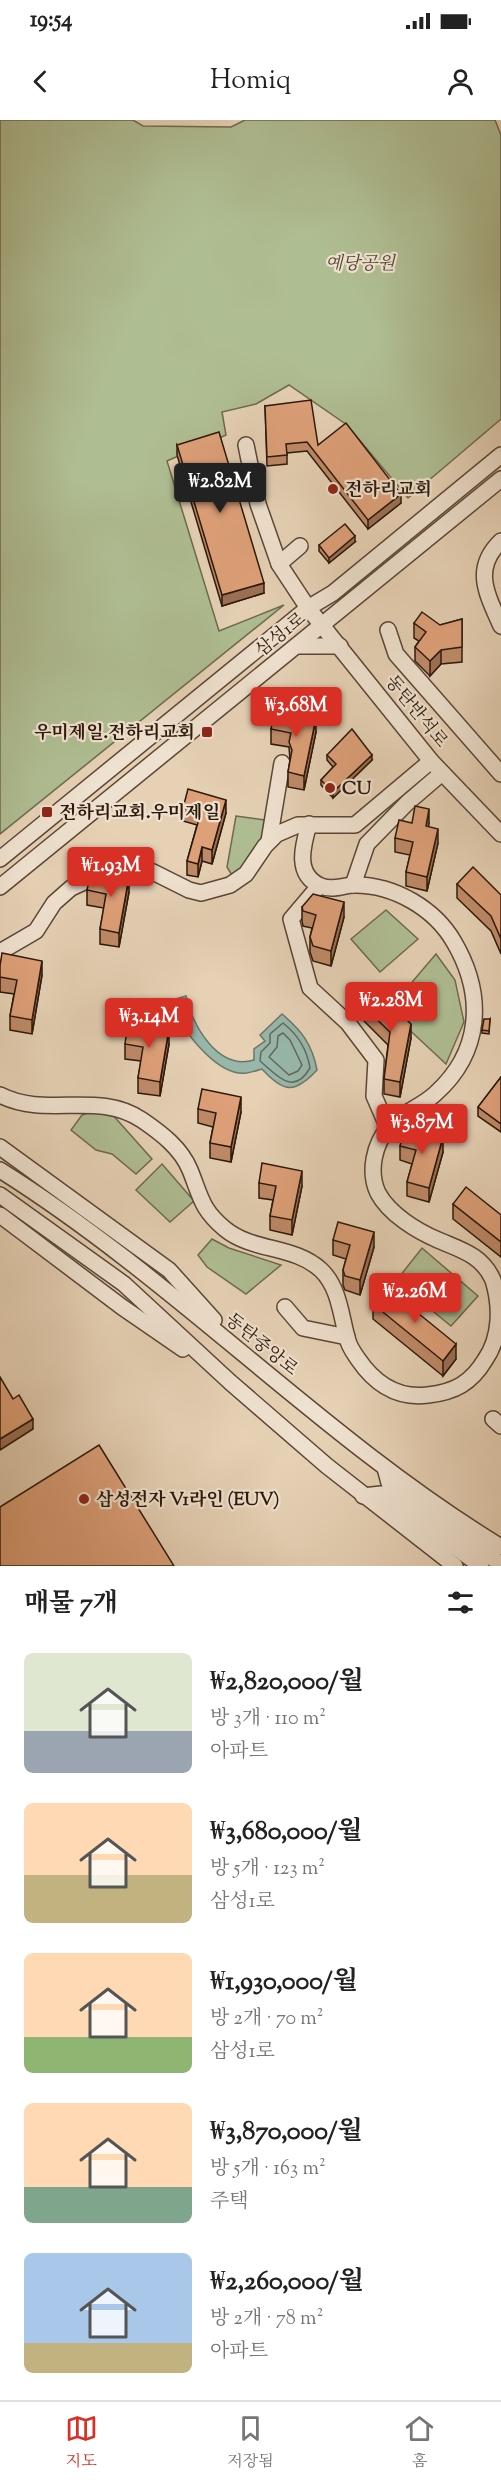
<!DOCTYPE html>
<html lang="ko">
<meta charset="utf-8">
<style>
:root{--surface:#fff;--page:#f6f6f6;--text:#222;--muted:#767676;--line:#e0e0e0;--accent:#d93025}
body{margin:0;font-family:"Sorts Mill Goudy","Noto Serif KR",serif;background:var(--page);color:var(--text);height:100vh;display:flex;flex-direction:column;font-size:22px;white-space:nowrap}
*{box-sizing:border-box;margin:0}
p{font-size:20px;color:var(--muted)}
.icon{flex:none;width:33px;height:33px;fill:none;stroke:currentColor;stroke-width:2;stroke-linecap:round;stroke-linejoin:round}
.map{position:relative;height:1446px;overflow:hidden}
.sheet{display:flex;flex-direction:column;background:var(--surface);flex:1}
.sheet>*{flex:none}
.price{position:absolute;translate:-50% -51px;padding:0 14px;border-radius:6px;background:var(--accent);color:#fff;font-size:20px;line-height:39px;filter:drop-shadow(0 2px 3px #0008)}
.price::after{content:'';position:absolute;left:50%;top:36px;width:18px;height:14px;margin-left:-9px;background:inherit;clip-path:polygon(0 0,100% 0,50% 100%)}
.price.current{background:#222;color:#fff}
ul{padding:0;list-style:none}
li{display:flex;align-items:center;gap:18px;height:150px;padding:0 24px}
li span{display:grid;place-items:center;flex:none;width:168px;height:120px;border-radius:9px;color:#555}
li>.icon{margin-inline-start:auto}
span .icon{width:72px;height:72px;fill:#fffc;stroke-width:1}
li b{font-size:26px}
h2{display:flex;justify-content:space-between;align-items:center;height:72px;padding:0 24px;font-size:26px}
.status{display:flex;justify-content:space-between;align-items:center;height:42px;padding:0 30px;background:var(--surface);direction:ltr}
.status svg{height:16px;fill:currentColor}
header{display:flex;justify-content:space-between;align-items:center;height:78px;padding:0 24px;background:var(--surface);font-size:27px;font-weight:600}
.menu{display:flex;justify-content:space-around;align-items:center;height:84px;border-top:2px solid var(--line);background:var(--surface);font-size:16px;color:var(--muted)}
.menu a{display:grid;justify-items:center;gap:3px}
.menu .current{color:var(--accent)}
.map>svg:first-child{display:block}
.green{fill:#afbd92;stroke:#6e6a4e;stroke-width:1.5}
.water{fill:#97b7aa;stroke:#6c776a;stroke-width:1.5}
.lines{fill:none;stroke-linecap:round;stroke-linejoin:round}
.shore{stroke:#62685a;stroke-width:1.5}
.minor-casing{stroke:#5a4635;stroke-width:18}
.minor{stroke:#efe1cf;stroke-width:15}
.wall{fill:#bf8a68;stroke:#2c180a;stroke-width:1.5}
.shaded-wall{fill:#9b7055;stroke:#2c180a;stroke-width:1.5}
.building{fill:#dea079;stroke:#2c180a;stroke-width:1.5}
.poi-dot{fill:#8f2418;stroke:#efe1cf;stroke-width:2}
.labels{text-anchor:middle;stroke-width:4.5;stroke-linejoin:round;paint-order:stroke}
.park-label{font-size:18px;font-style:italic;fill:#534a33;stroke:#efe1cf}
.poi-label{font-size:18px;font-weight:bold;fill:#2c180a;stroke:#efe1cf;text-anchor:start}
.street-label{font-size:18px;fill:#2c180a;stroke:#efe1cf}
</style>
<div class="status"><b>19:54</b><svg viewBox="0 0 49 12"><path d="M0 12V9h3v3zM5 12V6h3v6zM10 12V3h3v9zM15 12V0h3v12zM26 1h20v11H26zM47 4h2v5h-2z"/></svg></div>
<header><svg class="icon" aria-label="back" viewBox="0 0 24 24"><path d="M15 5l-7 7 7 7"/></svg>Homiq<svg class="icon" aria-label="person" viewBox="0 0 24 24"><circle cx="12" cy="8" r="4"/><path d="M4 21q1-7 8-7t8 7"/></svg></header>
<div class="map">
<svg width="501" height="1446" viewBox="0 0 501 1446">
<rect width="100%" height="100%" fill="#e6d1b5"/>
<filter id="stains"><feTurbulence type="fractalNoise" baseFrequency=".00333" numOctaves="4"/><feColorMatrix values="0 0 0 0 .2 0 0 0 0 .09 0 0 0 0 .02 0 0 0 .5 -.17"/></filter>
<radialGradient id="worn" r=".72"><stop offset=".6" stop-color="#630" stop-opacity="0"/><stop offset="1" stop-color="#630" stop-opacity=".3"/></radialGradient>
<g class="green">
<path d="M 0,0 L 133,0 L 143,6 L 231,7 L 245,0 L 495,0 L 501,15 L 501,299 L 408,378 L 347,305 L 289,265 L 256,284 L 222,292 L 226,315 L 167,341 L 219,511 L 284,485 L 0,714 Z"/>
<path d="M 236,696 L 272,701 L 269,721 L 236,762 L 227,747 Z"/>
<path d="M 386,790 L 418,819 L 380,852 L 351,819 Z"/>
<path d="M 436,834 L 455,860 L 464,902 L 446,944 L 402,903 L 407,868 Z"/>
<path d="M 95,991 L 111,993 L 152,1039 L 136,1054 L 112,1034 L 96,1030 L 71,1010 L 82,995 Z"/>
<path d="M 162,1044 L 194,1081 L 170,1102 L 136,1070 Z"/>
<path d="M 212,1119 L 229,1128 L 281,1145 L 246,1174 L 207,1147 L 198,1135 Z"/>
<path d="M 422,1128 L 478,1176 L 451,1206 L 396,1161 Z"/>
</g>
<path class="water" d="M 186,876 C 192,905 218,951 254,940 L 254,929 L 265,921 L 260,915 L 282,894 C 302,911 312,924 317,950 C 294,975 283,972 262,949 C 252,952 244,955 234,952 C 210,945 176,905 172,880 Z"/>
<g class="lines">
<g class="shore">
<path d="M 283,903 C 297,914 307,929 310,948 C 293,977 277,955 260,941 L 261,932 L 270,923 L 270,914 Z"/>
<path d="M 283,913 L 290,920 L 302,945 L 298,951 L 289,955 L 269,937 L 277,927 L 278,916 Z"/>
</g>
<g class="minor-casing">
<g id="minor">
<path d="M 246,325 L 258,384 L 279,444 L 308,488 L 431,641 L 501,714"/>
<path d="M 501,421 C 472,449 487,474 501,506"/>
<path d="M 279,444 L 300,426"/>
<path d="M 388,510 L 396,534 L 501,654"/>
<path d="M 297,526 L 340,526"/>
<path d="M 269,721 L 282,643"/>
<path d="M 0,739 L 308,488 L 333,473 L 501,335"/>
<path d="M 353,765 L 367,724 L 407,683 L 442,653"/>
<path d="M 319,766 L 291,799 L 310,868 L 348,903 L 376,940 L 374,976 L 388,1008"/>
<path d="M 0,767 L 501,359"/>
<path d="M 0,832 L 36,811 L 54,783 L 71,768 L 106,752 L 124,749 L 153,752 L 189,770 L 201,773 L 230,765 L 246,754 L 265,726 L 277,714 L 298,705 L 355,705 L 431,641"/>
<path d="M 0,975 C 47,999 97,970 142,1000 C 161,1013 181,1028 190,1050 C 201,1077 201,1089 225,1109 C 253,1132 294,1125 321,1150 C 340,1168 341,1198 348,1221 C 350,1228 354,1233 358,1239 C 375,1264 397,1279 428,1275 C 455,1272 471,1263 485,1240 C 501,1217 501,1186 493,1160 C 482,1135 461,1130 438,1120 C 417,1111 389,1094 378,1073 C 368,1052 374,1024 389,1007 C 401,993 421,987 435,974 C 482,932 485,875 454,822 C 435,789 395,765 355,765 C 343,765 333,771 321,766 C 294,755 303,725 309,704"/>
<path d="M 0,1027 L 169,1150 L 214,1200"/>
<path d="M 0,1050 C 177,1161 322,1318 501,1427"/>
<path d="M 0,1075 L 124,1164 L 230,1262 L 327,1346 L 455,1446"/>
<path d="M 0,1095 L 122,1187 L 183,1229"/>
<path d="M 285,1187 L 303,1208 L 347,1217"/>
<path d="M 493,1299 L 501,1306"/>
<path d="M 385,1348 L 389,1363 L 427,1393 L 501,1444"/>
<path d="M 363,1376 L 381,1374 L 481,1446"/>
</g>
</g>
<use href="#minor" class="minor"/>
</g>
<g class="wall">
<path d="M 265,286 L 318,325 L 401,383 L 368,409 L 307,331 L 287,333 L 287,344 L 267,346 Z"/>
<path d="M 177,325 L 264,473 L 222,486 L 177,335 Z"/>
<path d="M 355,422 L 329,443 L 319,431 L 319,425 Z"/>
<path d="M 462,499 L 462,542 L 441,544 L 430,556 L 415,541 L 415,527 L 419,521 L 414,518 L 414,503 L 440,505 Z"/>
<path d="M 271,609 L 316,612 L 304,670 L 288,667 L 288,652 L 290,640 L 289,627 L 271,624 Z"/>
<path d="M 327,635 L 372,640 L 333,678 L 321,665 L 321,660 L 333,647 L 327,640 Z"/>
<path d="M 183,688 L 226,693 L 212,744 L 202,741 L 198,757 L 187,755 L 187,741 L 197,705 L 183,701 Z"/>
<path d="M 412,703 L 429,703 L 428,707 L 438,723 L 427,771 L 406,766 L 406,752 L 410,735 L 395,732 L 395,718 Z"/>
<path d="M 457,764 L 501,775 L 501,834 L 491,811 L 457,778 Z"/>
<path d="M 87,770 L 129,772 L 119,827 L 100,824 L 100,809 L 104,788 L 87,785 Z"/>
<path d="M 302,787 L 344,797 L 331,846 L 313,841 L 310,832 L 310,817 L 312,808 L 303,806 L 302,801 Z"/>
<path d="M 0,846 L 42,855 L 32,914 L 10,910 L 10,896 L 14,874 L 0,872 Z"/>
<path d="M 361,884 L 411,918 L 400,977 L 384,974 L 384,959 L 388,925 L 361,898 Z"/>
<path d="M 490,899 L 489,914 L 482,913 L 482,910 Z"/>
<path d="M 125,924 L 169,924 L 160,976 L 138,973 L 138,958 L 141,941 L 125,939 Z"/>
<path d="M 501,957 L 501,1012 L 478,996 L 478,987 Z"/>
<path d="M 198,989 L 241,992 L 231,1042 L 210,1038 L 210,1023 L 213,1007 L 198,1003 Z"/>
<path d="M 400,1026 L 443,1032 L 429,1082 L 407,1076 L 407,1062 L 412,1044 L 400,1040 Z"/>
<path d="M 259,1063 L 302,1066 L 292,1115 L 270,1110 L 270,1096 L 273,1080 L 259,1078 Z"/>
<path d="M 453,1084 L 501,1095 L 501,1137 L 453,1099 Z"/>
<path d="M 333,1120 L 374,1127 L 360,1175 L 345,1170 L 343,1165 L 343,1150 L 346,1139 L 333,1135 Z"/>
<path d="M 373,1184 L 456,1239 L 443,1256 L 373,1199 Z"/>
</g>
<g class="shaded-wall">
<path d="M 401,374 L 401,383 L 368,409 L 368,400 Z"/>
<path d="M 355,416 L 355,422 L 329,443 L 329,438 Z"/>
<path d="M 264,463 L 264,473 L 222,486 L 222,475 Z"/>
<path d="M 441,530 L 441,544 L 430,556 L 430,541 Z"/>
<path d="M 316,598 L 316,612 L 304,670 L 304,656 Z"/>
<path d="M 372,635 L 372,640 L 333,678 L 333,672 Z"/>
<path d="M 226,680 L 226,693 L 212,744 L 212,730 Z"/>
<path d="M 429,689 L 429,703 L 426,720 L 426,706 Z"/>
<path d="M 438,709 L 438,723 L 427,771 L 427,757 Z"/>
<path d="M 202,727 L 202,741 L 198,757 L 198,744 Z"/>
<path d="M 129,757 L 129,772 L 119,827 L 119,813 Z"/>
<path d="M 344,782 L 344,797 L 331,846 L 331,831 Z"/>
<path d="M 42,841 L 42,855 L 32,914 L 32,900 Z"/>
<path d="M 411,904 L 411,918 L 400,977 L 400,962 Z"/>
<path d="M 169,909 L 169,924 L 160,976 L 160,962 Z"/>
<path d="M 241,977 L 241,992 L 231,1042 L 231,1027 Z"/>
<path d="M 443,1017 L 443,1032 L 429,1082 L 429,1068 Z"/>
<path d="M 302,1051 L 302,1066 L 292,1115 L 292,1100 Z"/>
<path d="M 374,1112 L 374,1127 L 360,1175 L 360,1160 Z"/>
<path d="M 456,1224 L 456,1239 L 443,1256 L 443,1241 Z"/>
<path d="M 33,1299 L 33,1309 L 0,1330 L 0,1319 Z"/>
</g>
<g class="building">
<path d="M 311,280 L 318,325 L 346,303 L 401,374 L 368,400 L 307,322 L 286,324 L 287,335 L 267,337 L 265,286 Z"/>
<path d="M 219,312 L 264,463 L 222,475 L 177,325 Z"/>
<path d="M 345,404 L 355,416 L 329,438 L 319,425 Z"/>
<path d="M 422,492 L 440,505 L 462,499 L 462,527 L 441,530 L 430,541 L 415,527 L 426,512 L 414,503 Z"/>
<path d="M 275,590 L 316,598 L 304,656 L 288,652 L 292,630 L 289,622 L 291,613 L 271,609 Z"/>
<path d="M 352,609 L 372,635 L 333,672 L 321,660 L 336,644 L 327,635 Z"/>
<path d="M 188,669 L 226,680 L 212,730 L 202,727 L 198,744 L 187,741 L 201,692 L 183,688 Z"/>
<path d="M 415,686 L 429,689 L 426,706 L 438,709 L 427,757 L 406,752 L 413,722 L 395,718 L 399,700 L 412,703 Z"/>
<path d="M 473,747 L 501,775 L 501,819 L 491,796 L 457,764 Z"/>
<path d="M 98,752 L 129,757 L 119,813 L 100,809 L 106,774 L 87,770 L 90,756 Z"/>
<path d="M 313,774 L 344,782 L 331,831 L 313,826 L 310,817 L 316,795 L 303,791 L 302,787 Z"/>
<path d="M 2,833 L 42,841 L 32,900 L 10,896 L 17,860 L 0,857 L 0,846 Z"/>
<path d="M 375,869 L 411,904 L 400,962 L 384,959 L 390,912 L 361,884 Z"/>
<path d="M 484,899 L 490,899 L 489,911 L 482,910 Z"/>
<path d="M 128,903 L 169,909 L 160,962 L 138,958 L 143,927 L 125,924 Z"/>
<path d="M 501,957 L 501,1004 L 478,987 Z"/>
<path d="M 202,969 L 241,977 L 231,1027 L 210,1023 L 216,993 L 198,989 Z"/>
<path d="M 405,1006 L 443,1017 L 429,1068 L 407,1062 L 416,1030 L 400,1026 Z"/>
<path d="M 262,1043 L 302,1051 L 292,1100 L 270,1096 L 276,1066 L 259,1063 Z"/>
<path d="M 466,1067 L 501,1095 L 501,1122 L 453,1084 Z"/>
<path d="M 338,1102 L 374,1112 L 360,1160 L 345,1156 L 343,1150 L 350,1125 L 333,1120 Z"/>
<path d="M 386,1167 L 456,1224 L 443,1241 L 373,1184 Z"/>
<path d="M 0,1257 L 13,1279 L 19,1275 L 33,1299 L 0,1319 Z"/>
<path d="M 99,1325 L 174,1446 L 0,1446 L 0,1387 Z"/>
</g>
<g class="poi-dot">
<circle cx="333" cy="369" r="6"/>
<rect x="201" y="606" width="12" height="12" rx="3"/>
<circle cx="330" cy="668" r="6"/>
<rect x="41" y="686" width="12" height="12" rx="3"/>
<circle cx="84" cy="1379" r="6"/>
</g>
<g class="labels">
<g class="park-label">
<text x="360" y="149">예당공원</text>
</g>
<g class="poi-label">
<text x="345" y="375">전하리교회</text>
<text x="195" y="618" text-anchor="end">우미제일.전하리교회</text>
<text x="342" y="674">CU</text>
<text x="59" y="698">전하리교회.우미제일</text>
<text x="96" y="1385">삼성전자 V1라인 (EUV)</text>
</g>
<g class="street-label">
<text transform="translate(280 514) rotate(-39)" y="6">삼성1로</text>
<text transform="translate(417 591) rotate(51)" y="6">동탄반석로</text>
<text transform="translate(262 1224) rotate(39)" y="6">동탄중앙로</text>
</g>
</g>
<rect width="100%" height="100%" filter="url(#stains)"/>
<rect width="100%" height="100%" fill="url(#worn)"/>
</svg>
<b class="price current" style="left:220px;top:394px">₩2.82M</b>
<b class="price" style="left:296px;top:618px">₩3.68M</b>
<b class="price" style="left:111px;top:778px">₩1.93M</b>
<b class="price" style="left:391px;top:913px">₩2.28M</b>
<b class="price" style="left:149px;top:929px">₩3.14M</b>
<b class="price" style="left:422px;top:1035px">₩3.87M</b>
<b class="price" style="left:415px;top:1204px">₩2.26M</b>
</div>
<section class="sheet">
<h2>매물 7개<svg class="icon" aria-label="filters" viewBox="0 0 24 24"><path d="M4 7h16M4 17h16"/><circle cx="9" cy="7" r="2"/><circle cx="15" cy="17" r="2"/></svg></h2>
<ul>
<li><span style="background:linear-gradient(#dfe7d0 65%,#9aa5b1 0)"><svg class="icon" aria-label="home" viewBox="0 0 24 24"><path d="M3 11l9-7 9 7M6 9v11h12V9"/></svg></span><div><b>₩2,820,000/월</b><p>방 3개 · 110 m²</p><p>아파트</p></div></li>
<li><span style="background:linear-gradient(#ffd9b3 60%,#c2b280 0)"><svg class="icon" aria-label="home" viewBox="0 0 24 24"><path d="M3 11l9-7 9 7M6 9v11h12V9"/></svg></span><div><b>₩3,680,000/월</b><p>방 5개 · 123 m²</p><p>삼성1로</p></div></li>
<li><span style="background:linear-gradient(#ffd9b3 70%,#8fb573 0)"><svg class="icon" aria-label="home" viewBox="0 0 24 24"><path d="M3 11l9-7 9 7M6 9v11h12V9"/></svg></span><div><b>₩1,930,000/월</b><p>방 2개 · 70 m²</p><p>삼성1로</p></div></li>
<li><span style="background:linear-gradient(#ffd9b3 70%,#7fa58c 0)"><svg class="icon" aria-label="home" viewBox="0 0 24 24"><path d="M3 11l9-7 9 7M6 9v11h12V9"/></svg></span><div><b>₩3,870,000/월</b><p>방 5개 · 163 m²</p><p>주택</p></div></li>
<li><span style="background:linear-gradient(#a9c7e8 75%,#c2b280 0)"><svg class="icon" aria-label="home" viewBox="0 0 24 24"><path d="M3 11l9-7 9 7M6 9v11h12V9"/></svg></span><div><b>₩2,260,000/월</b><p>방 2개 · 78 m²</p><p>아파트</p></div></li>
</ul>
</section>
<nav class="menu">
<a class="current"><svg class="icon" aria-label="map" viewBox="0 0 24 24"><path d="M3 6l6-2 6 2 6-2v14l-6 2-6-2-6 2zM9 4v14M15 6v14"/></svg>지도</a>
<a><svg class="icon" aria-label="saved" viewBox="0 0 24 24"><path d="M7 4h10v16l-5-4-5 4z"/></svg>저장됨</a>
<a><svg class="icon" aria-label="home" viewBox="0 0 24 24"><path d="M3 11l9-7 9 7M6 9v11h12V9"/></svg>홈</a>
</nav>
